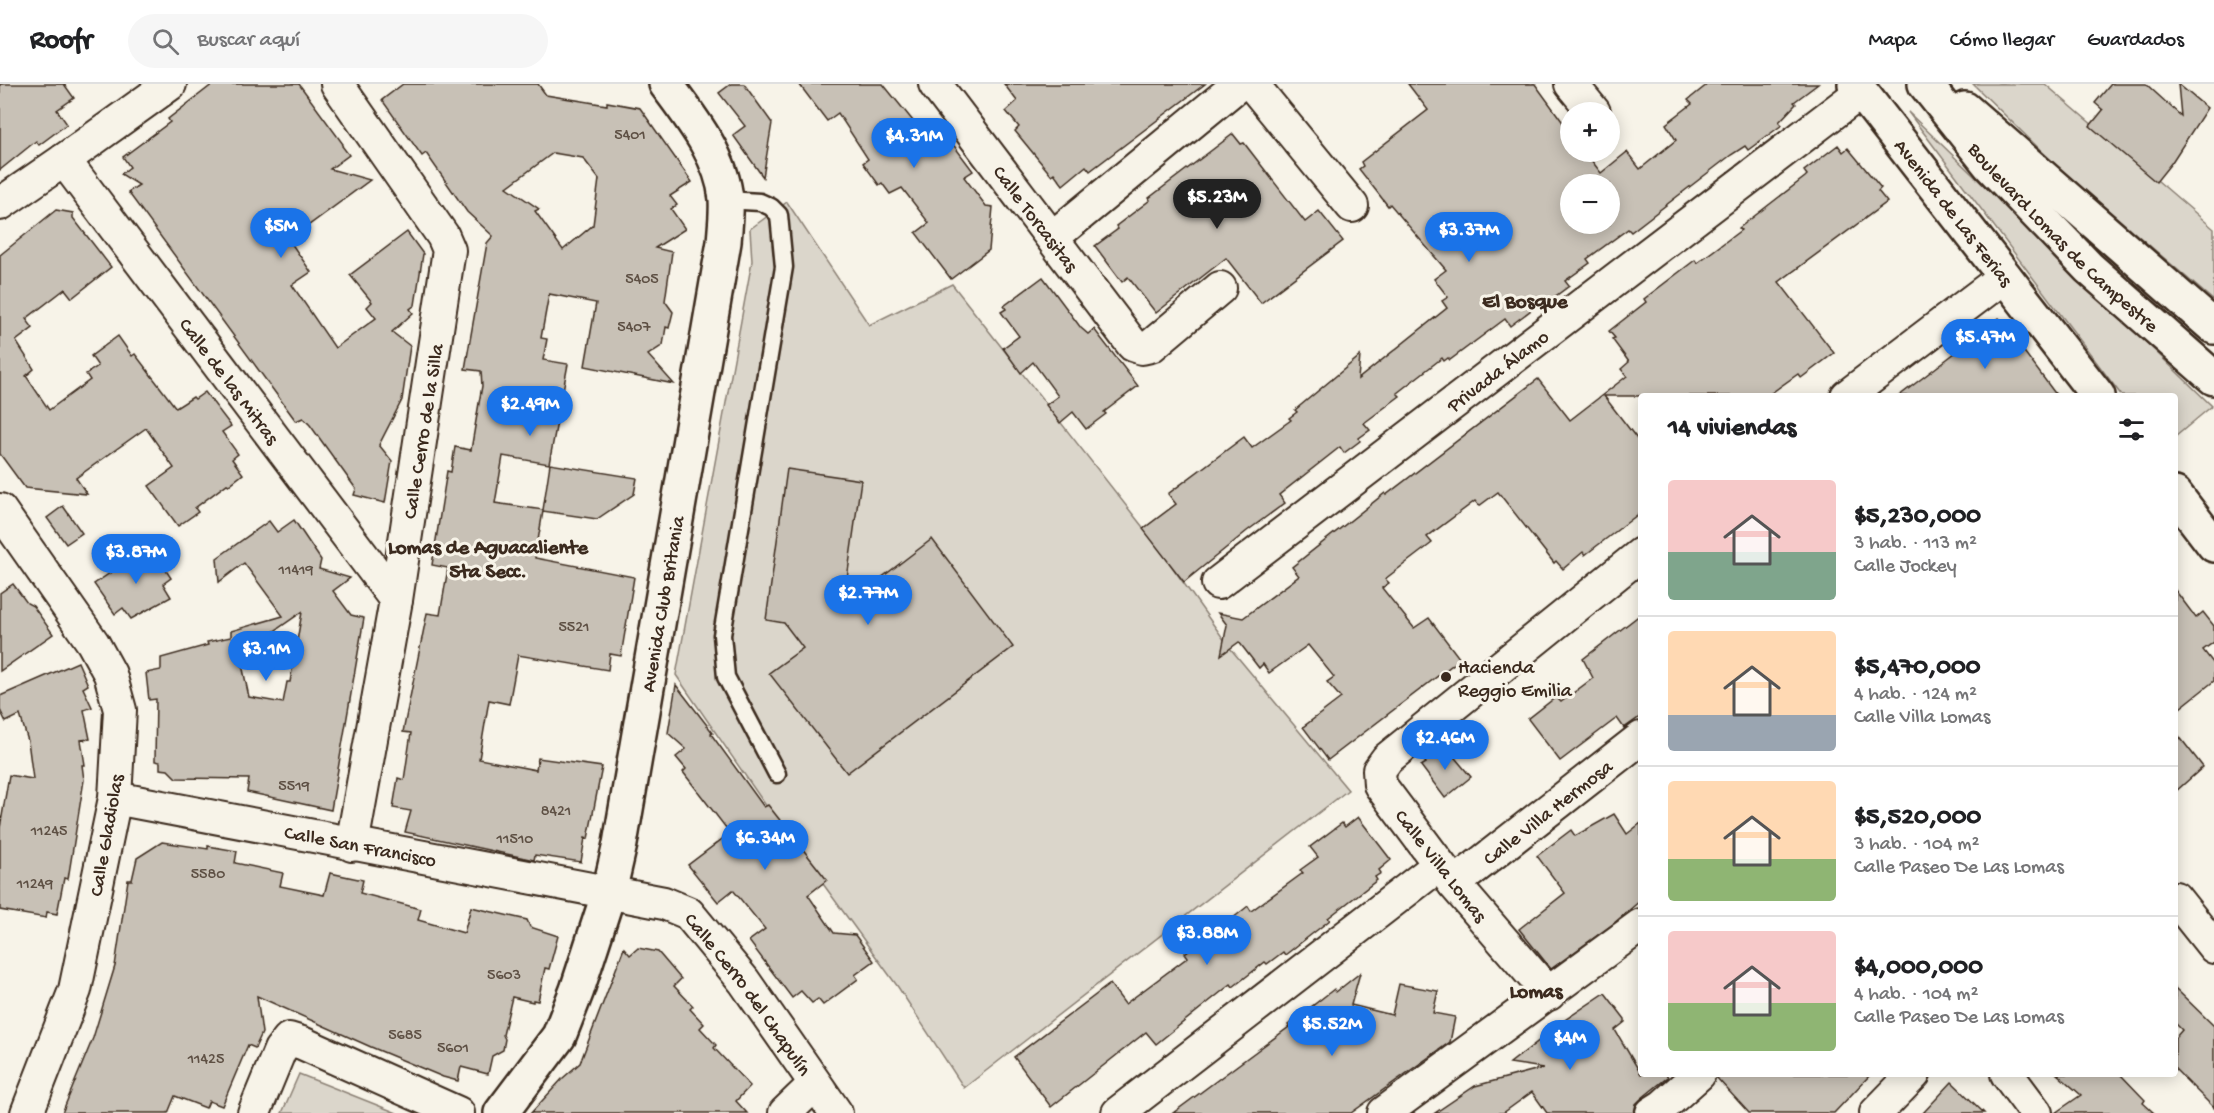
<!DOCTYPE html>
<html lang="es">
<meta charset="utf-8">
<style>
:root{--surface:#fff;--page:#f6f6f6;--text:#202124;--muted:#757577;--line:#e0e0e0;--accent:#1a73e8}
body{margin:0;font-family:"Gochi Hand",sans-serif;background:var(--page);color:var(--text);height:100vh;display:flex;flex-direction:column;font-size:22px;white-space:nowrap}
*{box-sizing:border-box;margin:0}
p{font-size:20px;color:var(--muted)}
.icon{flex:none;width:33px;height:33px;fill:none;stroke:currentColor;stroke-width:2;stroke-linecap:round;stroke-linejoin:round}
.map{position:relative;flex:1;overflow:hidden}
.details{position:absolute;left:1638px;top:309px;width:540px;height:684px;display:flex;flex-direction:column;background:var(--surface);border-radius:6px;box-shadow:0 3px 15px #0003}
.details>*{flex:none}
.tools{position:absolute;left:1560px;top:18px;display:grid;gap:12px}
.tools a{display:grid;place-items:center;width:60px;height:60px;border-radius:50%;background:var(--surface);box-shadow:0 3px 15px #0003;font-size:30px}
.price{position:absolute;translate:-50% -51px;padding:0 14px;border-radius:21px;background:var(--accent);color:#fff;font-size:20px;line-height:39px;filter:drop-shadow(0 2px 3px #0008)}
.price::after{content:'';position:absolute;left:50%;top:36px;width:18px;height:14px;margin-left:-9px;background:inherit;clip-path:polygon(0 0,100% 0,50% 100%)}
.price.current{background:#222;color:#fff}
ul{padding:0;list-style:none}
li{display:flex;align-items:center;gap:18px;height:150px;padding:0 30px}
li+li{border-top:2px solid var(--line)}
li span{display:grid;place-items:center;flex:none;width:168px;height:120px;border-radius:6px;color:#555}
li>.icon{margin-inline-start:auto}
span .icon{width:72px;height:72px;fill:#fffc;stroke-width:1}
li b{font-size:26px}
h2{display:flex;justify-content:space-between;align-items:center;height:72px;padding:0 30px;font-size:26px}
header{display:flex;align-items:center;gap:36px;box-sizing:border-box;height:84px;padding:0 30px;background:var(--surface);border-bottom:2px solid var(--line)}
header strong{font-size:28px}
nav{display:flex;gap:33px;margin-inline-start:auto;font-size:21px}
.search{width:420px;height:54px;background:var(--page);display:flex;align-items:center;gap:15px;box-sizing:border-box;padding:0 21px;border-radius:33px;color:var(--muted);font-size:22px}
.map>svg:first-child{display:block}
.green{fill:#dbd6cb;stroke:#8b8074;stroke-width:1.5}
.building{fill:#c8c1b6;stroke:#3b2a1e;stroke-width:1.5;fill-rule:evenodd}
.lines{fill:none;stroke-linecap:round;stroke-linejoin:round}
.service-casing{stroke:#3b2a1e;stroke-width:21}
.minor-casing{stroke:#3b2a1e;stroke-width:36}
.secondary-casing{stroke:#3b2a1e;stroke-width:38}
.service{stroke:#f7f3e8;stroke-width:16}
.minor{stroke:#f7f3e8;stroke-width:32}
.secondary{stroke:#f7f3e8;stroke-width:33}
.poi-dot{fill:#3b2a1e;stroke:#f7f3e8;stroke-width:2}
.labels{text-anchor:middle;stroke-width:6;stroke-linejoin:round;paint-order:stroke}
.number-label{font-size:16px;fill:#5e5044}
.street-label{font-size:20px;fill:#3b2a1e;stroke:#f7f3e8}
.poi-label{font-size:20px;fill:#3b2a1e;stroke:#f7f3e8;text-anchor:start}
.neighbourhood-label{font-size:21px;font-weight:bold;fill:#3b2a1e;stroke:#f7f3e8}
</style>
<header>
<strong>Roofr</strong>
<div class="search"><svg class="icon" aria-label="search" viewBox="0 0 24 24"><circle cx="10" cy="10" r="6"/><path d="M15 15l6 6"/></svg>Buscar aquí</div>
<nav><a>Mapa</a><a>Cómo llegar</a><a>Guardados</a></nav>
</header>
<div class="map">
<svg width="2214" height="1029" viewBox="0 0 2214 1029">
<rect width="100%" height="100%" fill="#f7f3e8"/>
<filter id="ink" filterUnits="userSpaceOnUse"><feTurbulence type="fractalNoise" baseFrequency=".0167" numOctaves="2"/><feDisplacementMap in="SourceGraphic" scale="12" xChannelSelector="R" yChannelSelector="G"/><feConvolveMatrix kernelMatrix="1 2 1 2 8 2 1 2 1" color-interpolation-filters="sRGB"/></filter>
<g filter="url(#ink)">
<g class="green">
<path d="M 1973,0 L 2045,0 L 2214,145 L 2214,217 L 2057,82 Z"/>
<path d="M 1908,28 L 2212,322 L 2175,353 L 2175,312 L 2122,312 Z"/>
<path d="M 787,118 L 869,241 L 952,200 L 1153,456 L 1230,564 L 1348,706 L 964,1004 L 898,903 L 762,716 L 676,591 L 752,177 L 750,145 Z"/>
<path d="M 299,990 L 397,1029 L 282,1029 Z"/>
</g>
<g class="building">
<path d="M 0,0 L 64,0 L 74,14 L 57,26 L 67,40 L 39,61 L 36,57 L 0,86 Z"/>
<path d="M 213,0 L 299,0 L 343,60 L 342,62 L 349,71 L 330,85 L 370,96 L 289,156 L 311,188 L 292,201 L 335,264 L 376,234 L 367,223 L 372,218 L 350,191 L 407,148 L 423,170 L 415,221 L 410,225 L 413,229 L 392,248 L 410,262 L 402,316 L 379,361 L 392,377 L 385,419 L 354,411 L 356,405 L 310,341 L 303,334 L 296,337 L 128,108 L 139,101 L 121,90 L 130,83 L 123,73 L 170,38 L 168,35 Z"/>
<path d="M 403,0 L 538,0 L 546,11 L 607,21 L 607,18 L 640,24 L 692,98 L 670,112 L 677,121 L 671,125 L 685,145 L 655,164 L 672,168 L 665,217 L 673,228 L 669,244 L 666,243 L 663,261 L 648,271 L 674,300 L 585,282 L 596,219 L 549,210 L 541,254 L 547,255 L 543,276 L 568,280 L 549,380 L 503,372 L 495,419 L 543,426 L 550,380 L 637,394 L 634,410 L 597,435 L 543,427 L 535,474 L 634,493 L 621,572 L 610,570 L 608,586 L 518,571 L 509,620 L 489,616 L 479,675 L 536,686 L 538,674 L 602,683 L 588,755 L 585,754 L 581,778 L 535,771 L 534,776 L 405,748 L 411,727 L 393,724 L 398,694 L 404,696 L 411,649 L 403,648 L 427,529 L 440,531 L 448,484 L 432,481 L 447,387 L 451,388 L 455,363 L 471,366 L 479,319 L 482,302 L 481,287 L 465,285 L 487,159 L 493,152 L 467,128 L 426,69 L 422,72 L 382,16 ZM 553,69 L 583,74 L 599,95 L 593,141 L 563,166 L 535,127 L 539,125 L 507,103 Z"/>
<path d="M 731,0 L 744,0 L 772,39 L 763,93 L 733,51 L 745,42 L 719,9 Z"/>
<path d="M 799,0 L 883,0 L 926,53 L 940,43 L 973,87 L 964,93 L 986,122 L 993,123 L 989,166 L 951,195 L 916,149 L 929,139 L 902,104 L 890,110 L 882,99 L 879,101 L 863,79 L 868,75 L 838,29 L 827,37 Z"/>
<path d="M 1004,0 L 1205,0 L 1090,87 L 1086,82 L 1063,101 L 1054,89 L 1051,91 L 1015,47 L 1019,43 L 1006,27 L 1017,17 Z"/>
<path d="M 1408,0 L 1535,0 L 1570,48 L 1570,68 L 1585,68 L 1601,89 L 1627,68 L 1640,85 L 1676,56 L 1666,40 L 1692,20 L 1688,16 L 1708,0 L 1818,0 L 1794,18 L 1796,20 L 1779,38 L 1782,41 L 1748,66 L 1745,62 L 1731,71 L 1631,148 L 1628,145 L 1587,175 L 1590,179 L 1565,197 L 1569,202 L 1549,217 L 1547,214 L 1510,242 L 1505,235 L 1450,276 L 1448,274 L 1444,277 L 1442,274 L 1397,309 L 1400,312 L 1364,339 L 1370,346 L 1359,354 L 1360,357 L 1344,369 L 1340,363 L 1279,411 L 1285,419 L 1247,447 L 1184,498 L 1143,445 L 1176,420 L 1168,410 L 1244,353 L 1252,364 L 1291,336 L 1289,334 L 1297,328 L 1295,326 L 1360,272 L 1358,295 L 1447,224 L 1442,217 L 1448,213 L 1434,195 L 1446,186 L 1390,120 L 1388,122 L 1359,85 L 1363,82 L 1361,78 L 1428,26 ZM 1570,100 L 1610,100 L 1610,140 L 1570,140 Z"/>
<path d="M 2111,0 L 2146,0 L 2181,32 L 2178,0 L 2207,24 L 2172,78 L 2156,98 L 2090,42 L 2103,26 L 2095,19 Z"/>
<path d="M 1233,50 L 1241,60 L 1244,59 L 1305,138 L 1319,127 L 1343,157 L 1261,219 L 1226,174 L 1156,229 L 1128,193 L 1122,198 L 1095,162 L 1118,145 L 1116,142 L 1150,116 L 1149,114 Z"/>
<path d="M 1838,61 L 1843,68 L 1848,64 L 1881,104 L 1878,107 L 1887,118 L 1779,198 L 1834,269 L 1801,294 L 1798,290 L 1767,312 L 1604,312 L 1641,360 L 1641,428 L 1585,471 L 1583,468 L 1563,485 L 1556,477 L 1554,479 L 1498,408 L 1479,422 L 1475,417 L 1427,453 L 1432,459 L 1385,495 L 1389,499 L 1382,504 L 1414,544 L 1429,534 L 1460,575 L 1328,676 L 1303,643 L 1341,614 L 1327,598 L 1334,593 L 1308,561 L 1269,589 L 1263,580 L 1259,584 L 1239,558 L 1221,571 L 1227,541 L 1218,529 L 1243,534 L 1299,492 L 1292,483 L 1385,409 L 1386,411 L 1538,295 L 1570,336 L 1627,292 L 1621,285 L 1629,278 L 1612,255 L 1615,254 L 1609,247 L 1646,218 L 1644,215 L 1695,176 L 1697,179 L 1741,146 L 1739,144 L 1805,93 L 1807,91 L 1804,87 Z"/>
<path d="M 56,126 L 73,129 L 73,134 L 111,183 L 72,214 L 65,205 L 26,235 L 33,244 L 16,257 L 34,285 L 26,292 L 49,326 L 90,296 L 86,290 L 98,282 L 91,272 L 118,252 L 132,272 L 135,270 L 176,324 L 193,313 L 195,315 L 205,308 L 231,342 L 222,348 L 238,370 L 232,375 L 243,390 L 229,401 L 227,400 L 195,424 L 198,428 L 178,442 L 149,402 L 174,384 L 146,344 L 76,394 L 87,410 L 25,404 L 0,370 L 0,171 Z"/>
<path d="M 1043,193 L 1081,244 L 1088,250 L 1094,245 L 1138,302 L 1104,328 L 1106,330 L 1086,345 L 1073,328 L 1060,339 L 1046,321 L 1058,312 L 1033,278 L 1021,289 L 1003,264 L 1019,252 L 1001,228 L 1006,225 L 1004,222 Z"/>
<path d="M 1999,234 L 2057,312 L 1899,312 L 1977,252 Z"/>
<path d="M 787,385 L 861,396 L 843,523 L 932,455 L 1013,563 L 847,689 L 769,589 L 803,564 L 784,539 L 766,536 Z"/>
<path d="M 63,422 L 82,449 L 66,460 L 47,434 Z"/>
<path d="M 294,436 L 321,476 L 319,485 L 350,494 L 333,507 L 351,531 L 364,534 L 331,726 L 247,708 L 249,695 L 176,694 L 168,686 L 160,685 L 160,678 L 155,677 L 156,615 L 149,616 L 146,589 L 161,586 L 161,574 L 208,561 L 207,558 L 231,553 L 231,547 L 283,532 L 244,479 L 219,498 L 217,474 L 269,437 L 277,448 ZM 302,528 L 290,598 L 287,598 L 283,619 L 249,613 L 240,571 Z"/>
<path d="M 155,464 L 169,482 L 165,485 L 171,494 L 163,500 L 171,513 L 131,535 L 123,524 L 115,530 L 94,500 L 141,468 L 144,472 Z"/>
<path d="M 13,500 L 27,519 L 33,522 L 53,550 L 0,587 L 0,509 Z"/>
<path d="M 2175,506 L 2196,534 L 2203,528 L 2214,542 L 2214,558 L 2203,566 L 2214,580 L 2214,597 L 2175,628 Z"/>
<path d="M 1641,530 L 1641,632 L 1624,644 L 1617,634 L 1560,677 L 1528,635 L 1556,613 L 1561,618 L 1593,594 L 1583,575 Z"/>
<path d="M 78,578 L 88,601 L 83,604 L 92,623 L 84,626 L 90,655 L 81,656 L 85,681 L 82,681 L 84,696 L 68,795 L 64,794 L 57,830 L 47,828 L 46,834 L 0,826 L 0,744 L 9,691 L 33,695 L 28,657 L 20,631 L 6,638 L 0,626 L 0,612 Z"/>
<path d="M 676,601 L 713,649 L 711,650 L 764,723 L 768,721 L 827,796 L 808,811 L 834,849 L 855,851 L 874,877 L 855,891 L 858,895 L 823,921 L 818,915 L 812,919 L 801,907 L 792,914 L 749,857 L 765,845 L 733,806 L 718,818 L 688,781 L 730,749 L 683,688 L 686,685 L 676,673 L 686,665 L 668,649 Z"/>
<path d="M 2175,647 L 2203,683 L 2175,708 Z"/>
<path d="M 1441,661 L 1443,665 L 1446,663 L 1471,693 L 1445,714 L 1421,682 L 1426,679 L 1423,675 Z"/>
<path d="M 1614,730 L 1627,750 L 1641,739 L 1641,816 L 1613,840 L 1551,885 L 1519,845 L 1565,809 L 1537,772 L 1571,746 L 1575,752 Z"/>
<path d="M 1358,733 L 1391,776 L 1379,786 L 1381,789 L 1375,793 L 1377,796 L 1328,834 L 1330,836 L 1285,871 L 1283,868 L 1267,880 L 1265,878 L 1233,903 L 1231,900 L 1156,960 L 1146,948 L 1051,1023 L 1014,973 L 1110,900 L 1125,920 L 1188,873 L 1185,869 L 1215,845 L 1217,847 L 1248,822 L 1251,827 L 1303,789 L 1300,786 L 1318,773 L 1310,763 L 1342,739 L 1345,743 Z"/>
<path d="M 162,758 L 208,765 L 208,762 L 237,767 L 235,779 L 283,789 L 280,802 L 324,811 L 330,789 L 363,796 L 360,809 L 421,825 L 418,836 L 464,849 L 471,823 L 527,836 L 530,843 L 558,852 L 549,885 L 545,884 L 538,917 L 533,916 L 533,918 L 512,913 L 503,951 L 505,955 L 503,966 L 492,972 L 488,990 L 461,983 L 458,997 L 443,993 L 371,963 L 257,912 L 262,949 L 255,964 L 248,961 L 222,1022 L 209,1017 L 206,1024 L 175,1012 L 168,1029 L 62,1029 L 93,954 L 115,882 L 128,796 L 132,796 L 137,774 Z"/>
<path d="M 624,864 L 630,871 L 638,864 L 658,868 L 681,895 L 674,902 L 693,922 L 690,925 L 704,940 L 700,944 L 716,961 L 714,964 L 750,1002 L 736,1017 L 747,1029 L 531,1029 L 563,994 L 580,979 Z"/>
<path d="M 1360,889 L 1351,921 L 1392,931 L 1399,900 L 1438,907 L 1433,929 L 1455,933 L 1450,958 L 1351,1029 L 1173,1029 L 1289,943 L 1288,941 L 1334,905 L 1336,908 Z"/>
<path d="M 2175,904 L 2214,942 L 2214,1024 L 2175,985 L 2175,954 L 2182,946 L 2175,939 Z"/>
<path d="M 1605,909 L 1625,935 L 1625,938 L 1615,946 L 1641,990 L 1666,990 L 1668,993 L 1642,1014 L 1636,1020 L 1634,1029 L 1547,1029 L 1532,1008 L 1503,1029 L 1435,1029 L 1475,1002 L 1543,984 L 1510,979 L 1545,952 L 1544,950 Z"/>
<path d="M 1716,990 L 1871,990 L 1834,1029 L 1749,1029 L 1716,993 Z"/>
<path d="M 2057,990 L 2120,990 L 2145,1016 L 2143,1019 L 2154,1029 L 2055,1029 L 2081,1011 Z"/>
<path d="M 1952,998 L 1984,1029 L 1923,1029 Z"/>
</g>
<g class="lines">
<g class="service-casing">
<path id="service" d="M 726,116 L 760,118 L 771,123 L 779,131 L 784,183 L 722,551 L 726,593 L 777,690"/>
</g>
<g class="minor-casing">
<g id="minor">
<path d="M 337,0 L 443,152 L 449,166 L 396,516 L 352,761"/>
<path id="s1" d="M 935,0 L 1133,261 L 1142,264 L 1151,262 L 1220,204"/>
<path d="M 1252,0 L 1352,122"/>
<path d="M 1571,0 L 1594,28"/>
<path id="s2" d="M 64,76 L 396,516"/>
<path d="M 0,120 L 64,76 L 170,0"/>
<path d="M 1053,153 L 1239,0"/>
<path d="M 1847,312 L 2005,192"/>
<path d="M 0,426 L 93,559 L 110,590 L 120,626 L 115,714 L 75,906 L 27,1029"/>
<path id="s3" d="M 1218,499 L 1861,8"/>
<path id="s4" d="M 115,714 L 664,819 L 688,829 L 744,897 L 836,1029"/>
<path id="s5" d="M 1454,800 L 1641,654"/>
<path d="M 2175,814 L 2214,863"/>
<path d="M 1549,910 L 1454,800 L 1380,701 L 1379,686 L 1387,675 L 1641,470"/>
<path d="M 2007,990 L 2036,1029"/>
<path d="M 254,1029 L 280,966 L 289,955 L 302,959 L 458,1029"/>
<path d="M 785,1029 L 814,1001"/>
<path d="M 1118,1029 L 1439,781"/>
<path d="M 1384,1029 L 1641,841"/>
<path d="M 1652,1029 L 1663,1022 L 1699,990"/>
<path d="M 1876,1029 L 1914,990"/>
</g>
</g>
<g class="secondary-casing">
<g id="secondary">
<path id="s6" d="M 1855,0 L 2098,312"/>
<path id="s7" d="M 1925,0 L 1989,80 L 2089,184 L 2214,294"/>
<path d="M 1965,25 L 2214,243"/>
<path d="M 2175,410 L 2214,461"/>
<path id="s8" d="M 501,1029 L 559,952 L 577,906 L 609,808 L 620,760 L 724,158 C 725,144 727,129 726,115 C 722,72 691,34 666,0"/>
</g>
</g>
<use href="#service" class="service"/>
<use href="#minor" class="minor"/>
<use href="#secondary" class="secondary"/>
</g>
</g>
<circle class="poi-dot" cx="1446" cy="593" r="6"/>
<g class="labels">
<g class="number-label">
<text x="630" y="55">5401</text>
<text x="642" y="199">5405</text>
<text x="634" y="247">5407</text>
<text x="296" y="490">11419</text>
<text x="574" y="547">5521</text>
<text x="294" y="706">5519</text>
<text x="556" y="731">8421</text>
<text x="49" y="751">11245</text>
<text x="515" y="759">11510</text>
<text x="208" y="794">5580</text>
<text x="35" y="804">11249</text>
<text x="504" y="895">5603</text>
<text x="405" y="955">5685</text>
<text x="453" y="968">5601</text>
<text x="206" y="979">11425</text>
</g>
<g class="street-label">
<text dy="7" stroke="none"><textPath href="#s6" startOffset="162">Avenida de Las Ferias</textPath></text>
<text dy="7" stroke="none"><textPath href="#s1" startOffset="168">Calle Torcasitas</textPath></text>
<text dy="7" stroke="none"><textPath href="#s7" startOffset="207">Boulevard Lomas de Campestre</textPath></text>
<text dy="7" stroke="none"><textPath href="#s3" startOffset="351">Privada Álamo</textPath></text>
<text dy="7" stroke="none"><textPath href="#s2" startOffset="276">Calle de las Mitras</textPath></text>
<text transform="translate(422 347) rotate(-81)" y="7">Calle Cerro de la Silla</text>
<text dy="7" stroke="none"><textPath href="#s8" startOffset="542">Avenida Club Britania</textPath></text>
<text dy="7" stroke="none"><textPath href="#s5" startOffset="118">Calle Villa Hermosa</textPath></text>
<text transform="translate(105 751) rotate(-80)" y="7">Calle Gladiolas</text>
<text dy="7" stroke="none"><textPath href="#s4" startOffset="250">Calle San Francisco</textPath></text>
<text transform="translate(1442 781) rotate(52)" y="7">Calle Villa Lomas</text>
<text dy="7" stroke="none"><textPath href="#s4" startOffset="686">Calle Cerro del Chapulín</textPath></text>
</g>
<g class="poi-label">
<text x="1458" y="589">Hacienda<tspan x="1458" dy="23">Reggio Emilia</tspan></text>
</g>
<g class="neighbourhood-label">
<text x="1525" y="223">El Bosque</text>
<text x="488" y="469">Lomas de Aguacaliente<tspan x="488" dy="24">5ta Secc.</tspan></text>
<text x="1536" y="913">Lomas</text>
</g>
</g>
</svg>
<div class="tools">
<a>+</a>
<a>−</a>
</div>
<b class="price" style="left:914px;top:85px">$4.31M</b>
<b class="price current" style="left:1217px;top:146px">$5.23M</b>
<b class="price" style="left:281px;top:175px">$5M</b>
<b class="price" style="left:1469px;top:179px">$3.37M</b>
<b class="price" style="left:1985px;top:286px">$5.47M</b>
<b class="price" style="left:530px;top:353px">$2.49M</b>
<b class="price" style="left:136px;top:501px">$3.87M</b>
<b class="price" style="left:868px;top:542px">$2.77M</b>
<b class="price" style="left:266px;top:598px">$3.1M</b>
<b class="price" style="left:1445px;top:687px">$2.46M</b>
<b class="price" style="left:765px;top:787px">$6.34M</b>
<b class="price" style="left:1207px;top:882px">$3.88M</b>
<b class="price" style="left:1332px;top:973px">$5.52M</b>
<b class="price" style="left:1570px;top:987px">$4M</b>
<section class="details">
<h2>14 viviendas<svg class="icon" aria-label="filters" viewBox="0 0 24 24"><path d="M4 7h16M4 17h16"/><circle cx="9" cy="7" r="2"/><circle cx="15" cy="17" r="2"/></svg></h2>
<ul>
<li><span style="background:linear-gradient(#f6c9c9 60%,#7fa58c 0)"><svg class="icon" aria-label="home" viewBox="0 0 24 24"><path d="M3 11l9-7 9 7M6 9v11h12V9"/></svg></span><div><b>$5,230,000</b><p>3 hab. · 113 m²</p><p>Calle Jockey</p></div></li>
<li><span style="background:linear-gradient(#ffd9b3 70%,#9aa5b1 0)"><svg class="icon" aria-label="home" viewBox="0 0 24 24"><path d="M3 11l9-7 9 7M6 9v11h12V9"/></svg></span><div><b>$5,470,000</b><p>4 hab. · 124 m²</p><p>Calle Villa Lomas</p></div></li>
<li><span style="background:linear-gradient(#ffd9b3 65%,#8fb573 0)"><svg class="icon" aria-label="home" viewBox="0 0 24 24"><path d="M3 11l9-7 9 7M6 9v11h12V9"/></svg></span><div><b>$5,520,000</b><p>3 hab. · 104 m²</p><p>Calle Paseo De Las Lomas</p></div></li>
<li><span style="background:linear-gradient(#f6c9c9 60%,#8fb573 0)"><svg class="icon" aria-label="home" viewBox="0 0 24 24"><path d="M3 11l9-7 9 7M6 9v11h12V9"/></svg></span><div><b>$4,000,000</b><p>4 hab. · 104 m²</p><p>Calle Paseo De Las Lomas</p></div></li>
</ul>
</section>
</div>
